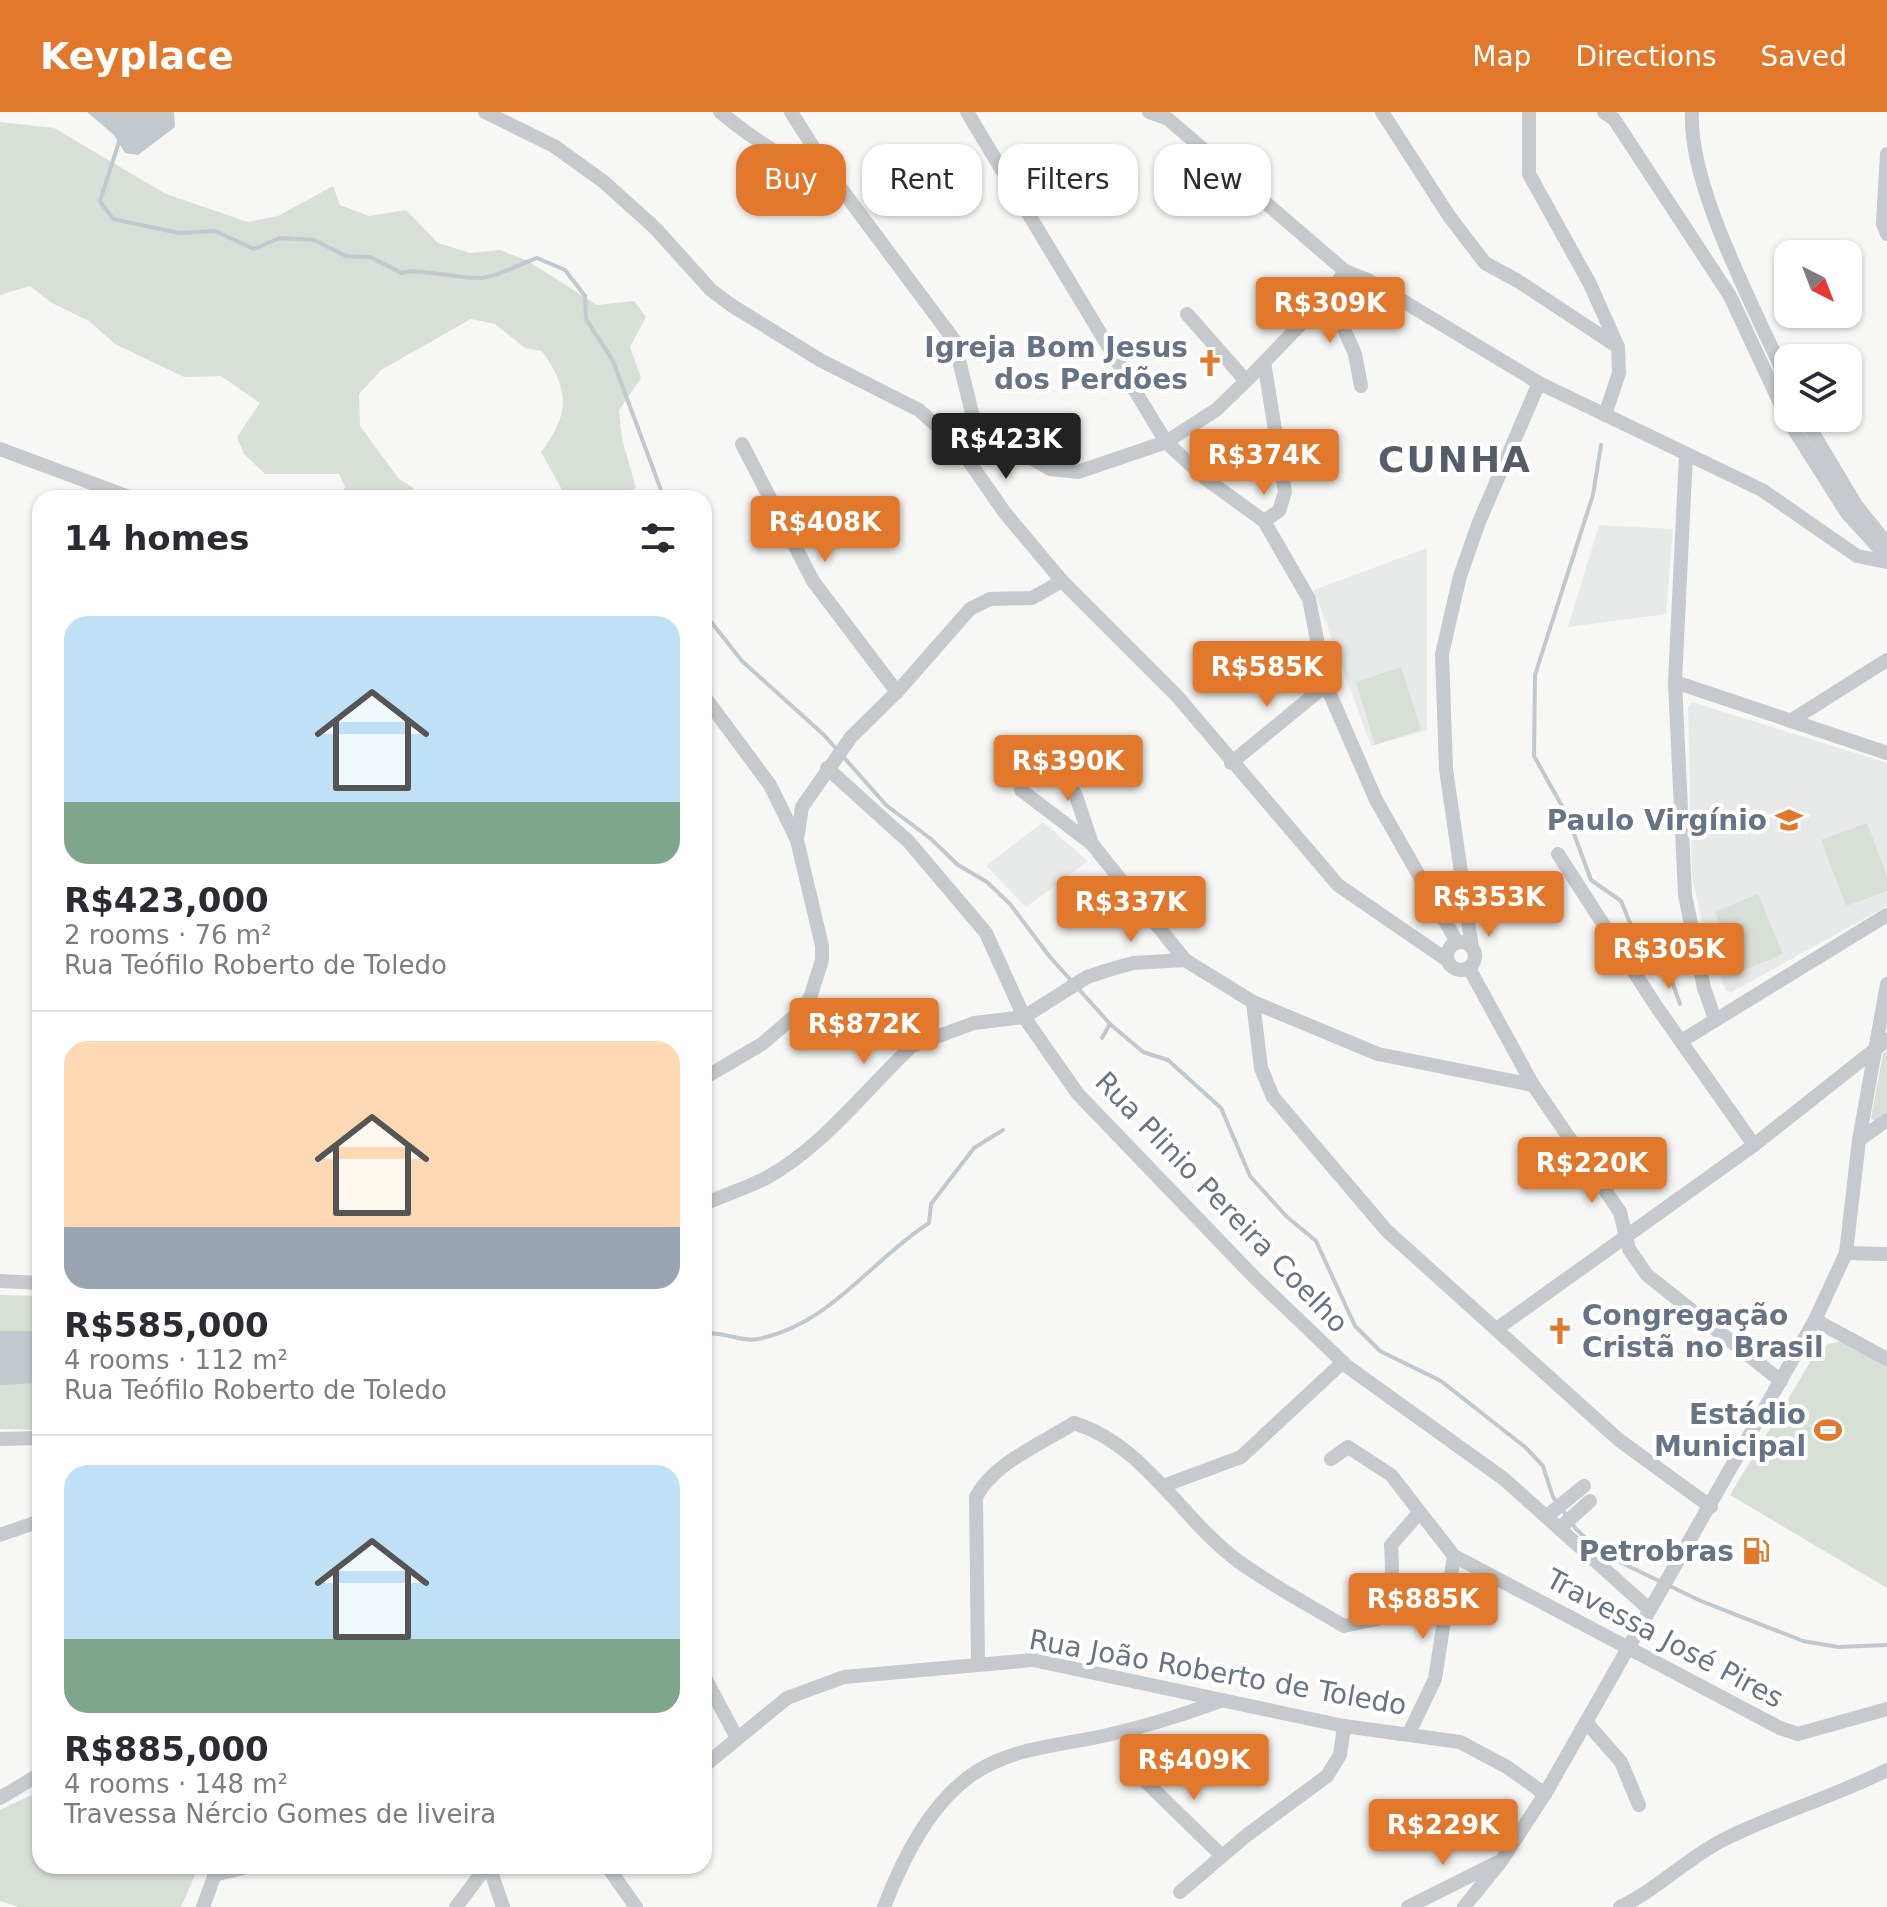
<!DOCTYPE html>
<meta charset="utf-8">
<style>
:root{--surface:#fff;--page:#f7f7f7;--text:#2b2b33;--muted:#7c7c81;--line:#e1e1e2;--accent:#e2782c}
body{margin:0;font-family:"DejaVu Sans",sans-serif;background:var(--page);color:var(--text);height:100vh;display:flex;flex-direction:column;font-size:30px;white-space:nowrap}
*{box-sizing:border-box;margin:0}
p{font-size:26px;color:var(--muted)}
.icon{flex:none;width:44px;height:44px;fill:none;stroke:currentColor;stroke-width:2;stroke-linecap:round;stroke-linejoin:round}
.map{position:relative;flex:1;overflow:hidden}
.sheet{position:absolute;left:32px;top:378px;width:680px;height:1384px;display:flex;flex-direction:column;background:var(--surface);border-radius:24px;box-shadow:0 2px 6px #0004}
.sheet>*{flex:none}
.top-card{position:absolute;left:736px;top:32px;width:760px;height:72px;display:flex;gap:16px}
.needle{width:52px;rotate:138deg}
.tools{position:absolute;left:1774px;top:128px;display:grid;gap:16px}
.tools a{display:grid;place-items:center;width:88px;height:88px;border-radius:16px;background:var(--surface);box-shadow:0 2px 6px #0004;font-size:40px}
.price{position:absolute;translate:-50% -68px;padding:0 18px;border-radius:8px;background:var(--accent);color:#fff;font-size:26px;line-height:52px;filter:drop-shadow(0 2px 4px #0008)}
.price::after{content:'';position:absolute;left:50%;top:48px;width:24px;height:18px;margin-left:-12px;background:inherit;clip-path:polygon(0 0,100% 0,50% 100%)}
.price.current{background:#222;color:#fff}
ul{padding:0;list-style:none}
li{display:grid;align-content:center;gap:16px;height:424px;padding:0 32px}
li+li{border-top:2px solid var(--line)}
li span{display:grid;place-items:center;height:248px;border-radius:24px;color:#555}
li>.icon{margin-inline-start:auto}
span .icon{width:144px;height:144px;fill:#fffc;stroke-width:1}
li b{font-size:34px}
h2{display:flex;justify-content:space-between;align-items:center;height:96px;padding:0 32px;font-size:34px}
.chip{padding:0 28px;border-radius:24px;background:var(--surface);box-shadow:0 2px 6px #0004;font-size:28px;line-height:72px}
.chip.current{background:var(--accent);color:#fff}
header{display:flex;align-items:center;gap:48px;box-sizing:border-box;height:112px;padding:0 40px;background:var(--accent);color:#fff}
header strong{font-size:38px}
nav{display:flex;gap:44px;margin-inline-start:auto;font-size:28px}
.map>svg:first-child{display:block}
.built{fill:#e8e9e9}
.green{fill:#d8dfd6}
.water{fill:#c1c8ce}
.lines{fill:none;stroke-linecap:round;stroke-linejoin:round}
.stream{stroke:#c1c8ce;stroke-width:4}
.minor{stroke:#c6c9cd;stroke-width:14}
.labels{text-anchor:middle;stroke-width:8;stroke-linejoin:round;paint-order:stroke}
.poi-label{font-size:28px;font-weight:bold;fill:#677386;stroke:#fff;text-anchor:end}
.street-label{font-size:28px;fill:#677386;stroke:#fff}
.district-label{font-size:36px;font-weight:bold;letter-spacing:2px;fill:#555d6b;stroke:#fff}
</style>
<header>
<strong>Keyplace</strong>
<nav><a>Map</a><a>Directions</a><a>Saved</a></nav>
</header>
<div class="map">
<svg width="1887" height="1795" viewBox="0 0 1887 1795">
<rect width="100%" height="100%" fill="#f7f8f5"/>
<g class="built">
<path d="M 1599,413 L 1673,417 L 1666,502 L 1568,515 Z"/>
<path d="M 1427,436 L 1427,618 L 1371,634 L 1314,478 Z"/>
<path d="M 1692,590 L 1887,651 L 1887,794 L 1732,880 L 1726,879 L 1705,823 L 1692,764 L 1688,595 Z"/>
<path d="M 1043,710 L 1088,749 L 1026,795 L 986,754 Z"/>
</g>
<g class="green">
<path d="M 0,10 L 54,16 L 166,82 L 248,110 L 278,104 L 333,74 L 340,93 L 369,104 L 406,98 L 438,131 L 470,141 L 500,138 L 528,149 L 597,193 L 634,189 L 646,205 L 630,235 L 641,266 L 619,298 L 622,327 L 636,376 L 613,386 L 566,385 L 541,340 C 570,302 570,279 542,239 L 525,236 L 495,212 L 471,207 L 381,258 L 359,282 L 360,314 L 399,367 L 412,375 L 418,386 L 341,386 L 345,375 L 339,362 L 265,362 L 244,342 L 237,325 L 260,291 L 221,264 L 184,265 L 115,232 L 89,209 L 52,191 L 30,174 L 0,183 Z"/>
<path d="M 1401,555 L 1421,618 L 1375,633 L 1356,570 Z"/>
<path d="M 1867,711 L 1887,764 L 1887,779 L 1846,794 L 1821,728 Z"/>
<path d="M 1758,782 L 1783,842 L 1740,860 L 1715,800 Z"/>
<path d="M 1887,939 L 1887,1001 L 1875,1009 L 1871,1006 L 1883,942 Z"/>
<path d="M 0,1183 L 40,1184 L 40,1318 L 0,1317 Z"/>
<path d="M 1839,1230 L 1854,1233 L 1887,1253 L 1887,1476 L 1730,1383 L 1815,1242 L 1828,1232 Z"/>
<path d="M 40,1679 L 40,1754 L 199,1754 L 181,1795 L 19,1795 L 0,1789 L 0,1698 Z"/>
</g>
<g class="water">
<path d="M 87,0 L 174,0 L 175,15 L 138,43 L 125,41 L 114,23 Z"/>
<path d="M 0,1219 L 40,1219 L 40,1271 L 0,1273 Z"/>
</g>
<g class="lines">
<g class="stream">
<path d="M 119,30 L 100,89 L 113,107 L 179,121 L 215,119 L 254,137 L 280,126 L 314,128 L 346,144 L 370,145 L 402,161 C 417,156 457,166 477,166 C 496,166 519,152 537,146 L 565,158 L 585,184 L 586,207 L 613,249 L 664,386"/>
<path d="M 1601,333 L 1593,383 L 1535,563 L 1534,644 L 1567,703 L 1591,768 L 1621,789 L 1634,821 L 1662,841 L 1680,892"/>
<path d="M 704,501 L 742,549 L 824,623 L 886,693 L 931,727 L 958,753 L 987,770 L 1010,792 L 1050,845 L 1110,912 L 1143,940 L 1168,948 L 1221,996 L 1250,1064 L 1286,1104 L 1316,1129 L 1355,1214 L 1380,1239 L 1441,1269 L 1525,1335 L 1543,1354 L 1553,1385 L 1576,1417 L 1603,1442 L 1701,1489 L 1803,1529 L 1838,1535 L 1887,1533"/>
<path d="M 1102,926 L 1110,912"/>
<path d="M 704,1222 C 722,1218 741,1231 758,1227 C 830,1213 871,1148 929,1111 L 931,1092 L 974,1036 L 1003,1018"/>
</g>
<g class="minor">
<path d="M 485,0 L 554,34 L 604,70 L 655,116 L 711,178 L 731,193 L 820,248 L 919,298 L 957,332 L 1005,401 L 1062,469 L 1177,584 L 1338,773 L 1447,848"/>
<path d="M 720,0 C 755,28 786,51 831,63"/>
<path d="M 791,0 L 831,63 L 954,228 L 975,313"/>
<path d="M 967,0 L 1166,330 L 1206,367 L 1264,409 L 1309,487 L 1326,573 L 1376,688 L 1457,830"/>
<path d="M 1149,0 L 1168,7 L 1345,159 L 1368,168 L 1539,271 L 1762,378 L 1857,444 L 1887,450"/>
<path d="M 1382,0 L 1449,104 L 1485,151 L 1518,169 L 1618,235"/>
<path d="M 1529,0 L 1529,62 L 1590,172 L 1618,235 L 1619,261 L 1605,303"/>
<path d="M 1604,0 L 1614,7 L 1730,184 L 1788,308 L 1847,401 L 1887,445"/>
<path d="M 1692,0 C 1688,75 1757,200 1788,271"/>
<path d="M 1887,42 L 1883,112 L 1887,122"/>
<path d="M 1329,183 L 1355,242 L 1361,274"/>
<path d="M 1187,202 L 1246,269"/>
<path d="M 1264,250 L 1285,380 L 1279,399 L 1264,409"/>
<path d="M 1804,306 L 1856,393 L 1887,432"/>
<path d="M 975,313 L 1050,357 L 1078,360 L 1166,330 L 1216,298 L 1246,269 L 1329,183 L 1345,159"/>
<path d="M 742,332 L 813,469 L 897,580"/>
<path d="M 0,337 L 132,386"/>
<path d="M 1686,342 L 1675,570 L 1685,783 L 1704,876 L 1715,907"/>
<path d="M 1675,570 L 1887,641"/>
<path d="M 704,584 L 770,673 L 797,728"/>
<path d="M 1792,608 L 1887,548"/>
<path d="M 1031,633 L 1064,663 L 1076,684 L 1092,732 L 1185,848 L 1253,890 L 1378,942 L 1533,973"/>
<path d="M 1231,651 L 1326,573"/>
<path d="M 827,656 L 909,730 L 986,821 L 1024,905 L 1078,982 L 1254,1165 L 1348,1255 L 1504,1367 L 1649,1497"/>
<path d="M 1021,678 L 1092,732"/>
<path d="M 1558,742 L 1656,894 L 1754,1033"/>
<circle cx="1461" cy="844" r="14"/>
<path d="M 1472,836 L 1446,657 L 1442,542 L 1460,464 L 1479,410 L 1539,271"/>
<path d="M 1469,856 L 1533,973 L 1620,1100 L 1629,1137 L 1647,1163 L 1781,1269"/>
<path d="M 1253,890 L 1261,956 L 1273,985 L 1387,1119 L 1619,1328 L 1711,1395"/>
<path d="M 1683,928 L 1887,803"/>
<path d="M 704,966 L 762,932 L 804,896 L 811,883 L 822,848 L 822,834 L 797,728 L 802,695 L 851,625 L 897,580 L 970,497 L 990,487 L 1032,486 L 1062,469"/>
<path d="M 1859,1028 L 1887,1008"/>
<path d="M 704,1092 C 724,1083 747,1076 766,1066 C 823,1035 865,978 912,934 L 974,911 L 1024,905 L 1087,865 L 1105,859 L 1133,851 L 1185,848"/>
<path d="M 1846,1141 L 1887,1142"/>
<path d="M 0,1169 L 40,1171"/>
<path d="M 1815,1208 L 1887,1247"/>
<path d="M 1498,1216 L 1754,1033 L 1887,928"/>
<path d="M 0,1327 L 40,1326"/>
<path d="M 1331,1347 L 1348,1335 L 1391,1363 L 1454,1444 L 1780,1616 L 1798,1622 L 1887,1597"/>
<path d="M 1163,1374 L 1241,1345 L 1343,1250"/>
<path d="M 1547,1404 L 1584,1374"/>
<path d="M 1560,1416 L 1590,1389"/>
<path d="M 0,1423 L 40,1409"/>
<path d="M 978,1552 L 976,1385 C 993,1351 1043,1331 1074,1311 C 1145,1333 1181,1407 1238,1449 C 1271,1473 1309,1493 1344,1514 L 1377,1507 C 1394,1481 1393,1463 1391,1433 L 1418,1402"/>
<path d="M 704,1564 L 737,1626"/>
<path d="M 1586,1610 L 1621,1650 L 1639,1693"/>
<path d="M 1409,1621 L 1435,1567 L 1454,1444"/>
<path d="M 704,1654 L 787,1586 L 844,1565 L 1033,1548 L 1344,1614 L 1460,1630 L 1507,1655 L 1545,1682"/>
<path d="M 1140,1664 L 1222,1744"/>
<path d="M 0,1686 L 40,1662"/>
<path d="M 489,1754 L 503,1795"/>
<path d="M 607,1754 L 636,1795"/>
<path d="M 214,1763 L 252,1754"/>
<path d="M 1180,1780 L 1247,1723 L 1327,1664 L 1340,1643 L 1344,1614"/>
<path d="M 203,1795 L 218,1754"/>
<path d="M 456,1795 L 487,1754"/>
<path d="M 884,1795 C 903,1746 931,1689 976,1660 C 1012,1637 1053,1634 1093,1626 C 1138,1617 1180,1604 1223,1588"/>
<path d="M 1408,1795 L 1498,1750"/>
<path d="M 1464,1795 L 1502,1748 L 1545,1682 L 1815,1208 L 1846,1141 L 1859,1028 L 1887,872"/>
<path d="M 1620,1795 C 1658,1777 1686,1747 1723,1728 C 1776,1701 1834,1685 1887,1658"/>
</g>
</g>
<defs>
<g id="church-bare" transform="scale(2.16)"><path d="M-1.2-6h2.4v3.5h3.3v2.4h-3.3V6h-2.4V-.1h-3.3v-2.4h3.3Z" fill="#e2782c" stroke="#fff" stroke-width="2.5" paint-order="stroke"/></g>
<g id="school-bare" transform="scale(2.16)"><path d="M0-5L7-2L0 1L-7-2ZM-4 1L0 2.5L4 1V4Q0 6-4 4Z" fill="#e2782c" stroke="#fff" stroke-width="2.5" paint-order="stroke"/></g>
<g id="stadium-bare" transform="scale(2.16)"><path d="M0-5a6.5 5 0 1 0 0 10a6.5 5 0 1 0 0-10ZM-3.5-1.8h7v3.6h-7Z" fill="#e2782c" stroke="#fff" stroke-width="2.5" paint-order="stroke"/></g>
<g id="fuel-bare" transform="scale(2.16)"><path d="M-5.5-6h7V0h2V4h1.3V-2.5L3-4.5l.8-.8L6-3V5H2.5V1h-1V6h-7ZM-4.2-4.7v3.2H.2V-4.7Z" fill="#e2782c" stroke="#fff" stroke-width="2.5" paint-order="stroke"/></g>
</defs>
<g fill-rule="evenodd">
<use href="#church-bare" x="1210" y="251"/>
<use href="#school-bare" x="1789" y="708"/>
<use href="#church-bare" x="1560" y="1219"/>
<use href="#stadium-bare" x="1828" y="1318"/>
<use href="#fuel-bare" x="1756" y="1439"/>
</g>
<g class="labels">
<g class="poi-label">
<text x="1188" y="245">Igreja Bom Jesus<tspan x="1188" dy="32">dos Perdões</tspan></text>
<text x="1767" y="718">Paulo Virgínio</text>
<text x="1582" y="1213" text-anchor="start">Congregação<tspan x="1582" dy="32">Cristã no Brasil</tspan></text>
<text x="1806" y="1312">Estádio<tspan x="1806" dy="32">Municipal</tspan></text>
<text x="1734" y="1449">Petrobras</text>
</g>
<g class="street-label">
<text transform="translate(1222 1090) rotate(46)" y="10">Rua Plinio Pereira Coelho</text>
<text transform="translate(1665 1526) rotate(28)" y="10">Travessa José Pires</text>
<text transform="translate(1218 1560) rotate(10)" y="10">Rua João Roberto de Toledo</text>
</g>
<g class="district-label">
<text x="1455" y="360">CUNHA</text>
</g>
</g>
</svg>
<div class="tools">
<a><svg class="needle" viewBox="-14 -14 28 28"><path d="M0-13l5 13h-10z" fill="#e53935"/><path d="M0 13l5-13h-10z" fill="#7c7c81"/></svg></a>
<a><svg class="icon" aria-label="layers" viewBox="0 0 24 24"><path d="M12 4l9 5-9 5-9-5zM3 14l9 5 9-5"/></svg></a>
</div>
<b class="price" style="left:1330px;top:233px">R$309K</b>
<b class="price current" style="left:1006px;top:369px">R$423K</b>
<b class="price" style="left:1264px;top:385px">R$374K</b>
<b class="price" style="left:825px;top:452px">R$408K</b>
<b class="price" style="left:1267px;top:597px">R$585K</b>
<b class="price" style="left:1068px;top:691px">R$390K</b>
<b class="price" style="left:1489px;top:827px">R$353K</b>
<b class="price" style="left:1131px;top:832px">R$337K</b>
<b class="price" style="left:1669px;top:879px">R$305K</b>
<b class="price" style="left:864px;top:954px">R$872K</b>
<b class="price" style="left:1592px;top:1093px">R$220K</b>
<b class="price" style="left:1423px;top:1529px">R$885K</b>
<b class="price" style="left:1194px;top:1690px">R$409K</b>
<b class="price" style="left:1443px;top:1755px">R$229K</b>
<div class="top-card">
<a class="chip current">Buy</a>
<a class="chip">Rent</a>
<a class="chip">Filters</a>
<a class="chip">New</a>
</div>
<section class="sheet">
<h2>14 homes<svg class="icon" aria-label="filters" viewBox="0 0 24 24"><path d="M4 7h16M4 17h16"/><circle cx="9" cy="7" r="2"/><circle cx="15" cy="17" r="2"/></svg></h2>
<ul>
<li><span style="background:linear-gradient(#bfe0f5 75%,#7fa58c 0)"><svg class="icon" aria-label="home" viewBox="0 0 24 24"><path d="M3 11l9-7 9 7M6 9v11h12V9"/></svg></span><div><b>R$423,000</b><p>2 rooms · 76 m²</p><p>Rua Teófilo Roberto de Toledo</p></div></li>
<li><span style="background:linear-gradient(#ffd9b3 75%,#9aa5b1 0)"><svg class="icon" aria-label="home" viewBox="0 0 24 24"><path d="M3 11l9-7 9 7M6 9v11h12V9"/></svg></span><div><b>R$585,000</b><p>4 rooms · 112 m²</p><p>Rua Teófilo Roberto de Toledo</p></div></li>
<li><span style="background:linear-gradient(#bfe0f5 70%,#7fa58c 0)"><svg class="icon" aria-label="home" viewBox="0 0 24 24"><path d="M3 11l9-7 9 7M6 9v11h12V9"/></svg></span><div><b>R$885,000</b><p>4 rooms · 148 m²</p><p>Travessa Nércio Gomes de liveira</p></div></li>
</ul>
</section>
</div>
